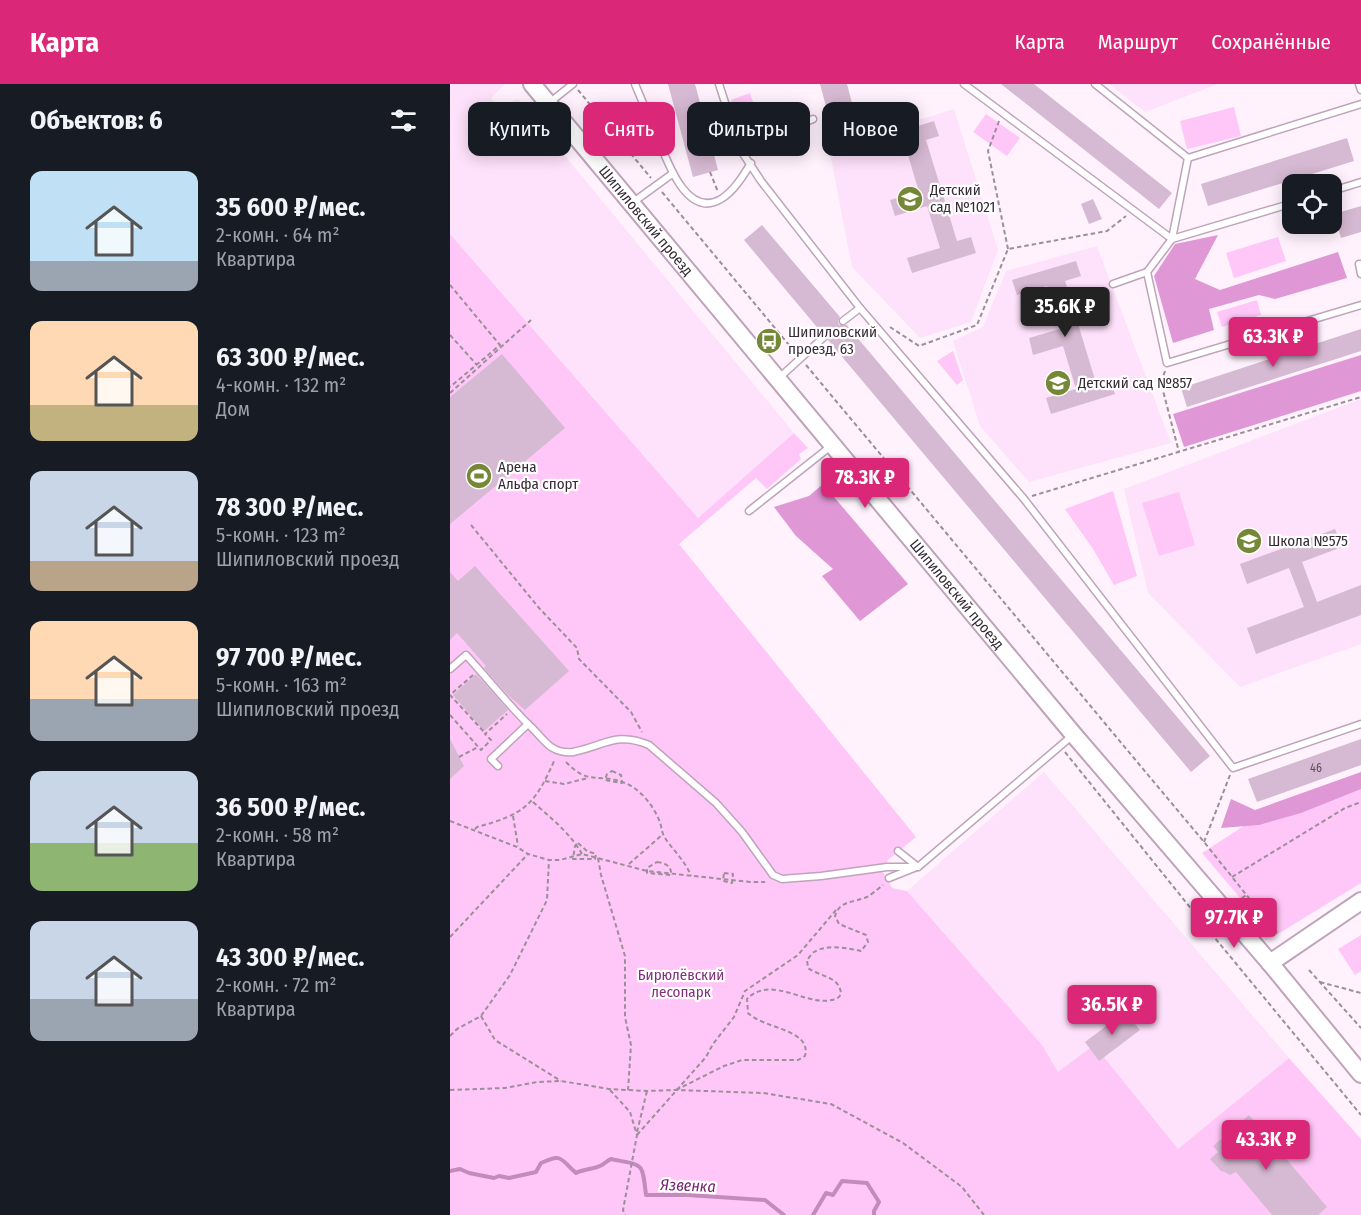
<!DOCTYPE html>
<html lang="ru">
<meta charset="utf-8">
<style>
:root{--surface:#171b24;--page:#20242c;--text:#f1f3f6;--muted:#9ea1a6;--accent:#db2777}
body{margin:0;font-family:"Fira Sans Condensed",sans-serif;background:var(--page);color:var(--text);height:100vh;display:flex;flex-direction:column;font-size:22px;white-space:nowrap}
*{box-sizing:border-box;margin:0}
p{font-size:20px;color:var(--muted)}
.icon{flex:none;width:33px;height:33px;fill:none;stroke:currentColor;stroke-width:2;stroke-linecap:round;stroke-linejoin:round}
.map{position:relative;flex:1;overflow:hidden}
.details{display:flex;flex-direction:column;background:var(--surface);width:450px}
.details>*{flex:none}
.top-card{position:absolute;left:18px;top:18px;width:570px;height:54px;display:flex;gap:12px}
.tools{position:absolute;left:832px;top:90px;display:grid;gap:12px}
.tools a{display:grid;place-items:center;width:60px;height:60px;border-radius:12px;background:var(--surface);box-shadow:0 3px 15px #0003;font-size:30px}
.price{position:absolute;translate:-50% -51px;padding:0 14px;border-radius:6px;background:var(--accent);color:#fff;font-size:20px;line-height:39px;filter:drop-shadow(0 2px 3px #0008)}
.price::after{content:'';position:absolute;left:50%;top:36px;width:18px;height:14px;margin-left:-9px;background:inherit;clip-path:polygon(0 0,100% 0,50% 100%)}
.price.on{background:#222;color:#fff}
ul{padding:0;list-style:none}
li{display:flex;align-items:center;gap:18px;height:150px;padding:0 30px}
li span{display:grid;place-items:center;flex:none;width:168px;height:120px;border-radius:12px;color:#555}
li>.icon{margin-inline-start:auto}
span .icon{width:72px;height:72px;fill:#fffc;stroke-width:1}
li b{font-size:26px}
h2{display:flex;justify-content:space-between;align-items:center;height:72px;padding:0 30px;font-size:26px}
.chip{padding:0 21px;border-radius:12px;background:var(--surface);box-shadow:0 3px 15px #0003;font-size:21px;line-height:54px}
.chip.on{background:var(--accent);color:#fff}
header{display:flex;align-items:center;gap:36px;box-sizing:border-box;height:84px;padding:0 30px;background:var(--accent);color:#fff}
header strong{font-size:28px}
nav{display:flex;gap:33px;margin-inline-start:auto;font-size:21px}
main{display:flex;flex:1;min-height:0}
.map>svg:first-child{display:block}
.built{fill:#fee1fa}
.green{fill:#ffc7f7}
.forest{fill:#df97d6}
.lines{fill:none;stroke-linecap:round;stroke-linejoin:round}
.stream{stroke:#c28bbb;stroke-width:4}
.building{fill:#d6b9d2}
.lane-casing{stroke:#bfa3bb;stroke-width:9}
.secondary-casing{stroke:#bfa3bb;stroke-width:20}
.path{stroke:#9b8f99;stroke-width:2;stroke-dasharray:4.5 3;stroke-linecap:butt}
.lane{stroke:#fff;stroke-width:6}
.secondary{stroke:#fff;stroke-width:16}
.labels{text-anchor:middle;stroke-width:4.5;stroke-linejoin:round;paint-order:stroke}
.number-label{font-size:12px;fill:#5e4e5c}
.poi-label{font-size:15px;fill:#362a34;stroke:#fff;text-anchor:start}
.street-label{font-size:15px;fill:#362a34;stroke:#fff}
.park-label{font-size:15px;fill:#822f7c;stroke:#fff}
.water-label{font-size:16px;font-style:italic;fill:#75216f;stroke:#fff}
</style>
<header>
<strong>Карта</strong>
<nav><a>Карта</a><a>Маршрут</a><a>Сохранённые</a></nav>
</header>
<main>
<section class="details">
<h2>Объектов: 6<svg class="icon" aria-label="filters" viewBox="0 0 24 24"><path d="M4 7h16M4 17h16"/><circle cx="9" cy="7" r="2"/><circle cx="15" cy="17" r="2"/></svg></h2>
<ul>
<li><span style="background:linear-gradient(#bfe0f5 75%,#9aa5b1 0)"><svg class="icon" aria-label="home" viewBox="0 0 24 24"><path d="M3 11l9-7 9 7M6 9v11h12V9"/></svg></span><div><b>35 600 ₽/мес.</b><p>2-комн. · 64 m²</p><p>Квартира</p></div></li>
<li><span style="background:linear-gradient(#ffd9b3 70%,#c2b280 0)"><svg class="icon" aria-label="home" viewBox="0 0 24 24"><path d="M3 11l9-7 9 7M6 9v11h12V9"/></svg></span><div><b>63 300 ₽/мес.</b><p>4-комн. · 132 m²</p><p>Дом</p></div></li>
<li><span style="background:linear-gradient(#c9d6e8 75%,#b9a48a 0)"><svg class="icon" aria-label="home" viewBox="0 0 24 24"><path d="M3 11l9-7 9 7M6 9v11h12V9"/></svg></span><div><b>78 300 ₽/мес.</b><p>5-комн. · 123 m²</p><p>Шипиловский проезд</p></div></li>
<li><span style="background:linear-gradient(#ffd9b3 65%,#9aa5b1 0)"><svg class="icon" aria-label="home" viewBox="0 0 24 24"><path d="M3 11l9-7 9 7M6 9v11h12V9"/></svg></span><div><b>97 700 ₽/мес.</b><p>5-комн. · 163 m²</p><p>Шипиловский проезд</p></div></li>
<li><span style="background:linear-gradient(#c9d6e8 60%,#8fb573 0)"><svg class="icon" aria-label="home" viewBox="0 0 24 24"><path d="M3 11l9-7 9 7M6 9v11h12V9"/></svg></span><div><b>36 500 ₽/мес.</b><p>2-комн. · 58 m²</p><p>Квартира</p></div></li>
<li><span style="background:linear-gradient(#c9d6e8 65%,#9aa5b1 0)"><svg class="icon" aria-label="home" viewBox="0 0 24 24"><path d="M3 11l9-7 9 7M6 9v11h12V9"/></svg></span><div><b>43 300 ₽/мес.</b><p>2-комн. · 72 m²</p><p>Квартира</p></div></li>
</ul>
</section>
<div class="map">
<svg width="911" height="1131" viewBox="0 0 911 1131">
<rect width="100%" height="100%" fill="#fff2fd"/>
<g class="built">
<path d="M 0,0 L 55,0 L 41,14 L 48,22 L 68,15 L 344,349 L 248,434 L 0,150 Z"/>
<path d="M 659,0 L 768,0 L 695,28 Z"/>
<path d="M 504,25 L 548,166 L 521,238 L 470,254 L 402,183 L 379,64 Z"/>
<path d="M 647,162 L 721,359 L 579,398 L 530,342 L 503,257 L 533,243 L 556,187 Z"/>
<path d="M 911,315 L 911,560 L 790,603 L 698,509 L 674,405 Z"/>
<path d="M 594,688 L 839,974 L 728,1066 L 644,962 L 608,989 L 592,961 L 457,807 Z"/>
</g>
<g class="green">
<path d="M 300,9 L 308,33 L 289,39 L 281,16 Z"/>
<path d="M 784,23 L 791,52 L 737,65 L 730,37 Z"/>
<path d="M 536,30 L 570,54 L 557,72 L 523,48 Z"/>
<path d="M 0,150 L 248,434 L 344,349 L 358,364 L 349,370 L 351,375 L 317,405 L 306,394 L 229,460 L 466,753 L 438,776 L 433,788 L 442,804 L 457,807 L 592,961 L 608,988 L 644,961 L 728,1065 L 839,974 L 911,1055 L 911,1131 L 0,1131 Z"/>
<path d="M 828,153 L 836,177 L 784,194 L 776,169 Z"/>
<path d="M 807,216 L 811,231 L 772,243 L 767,228 Z"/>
<path d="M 503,267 L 513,296 L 507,301 L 487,277 Z"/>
<path d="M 663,407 L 687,492 L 664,501 L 643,465 L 615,425 Z"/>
<path d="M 729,408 L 745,461 L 709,472 L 692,419 Z"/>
<path d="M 911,696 L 911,799 L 823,853 L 752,769 L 800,738 Z"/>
<path d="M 911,851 L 911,887 L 905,891 L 888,865 Z"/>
</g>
<g class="forest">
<path d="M 768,151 L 745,195 L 770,206 L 888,168 L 897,194 L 825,215 L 809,211 L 759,225 L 764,246 L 723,259 L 704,192 L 725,160 Z"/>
<path d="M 911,271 L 911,307 L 734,363 L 723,330 Z"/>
<path d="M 373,400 L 458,500 L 410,537 L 372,492 L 383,485 L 346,452 L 324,423 L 359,412 Z"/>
<path d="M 911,688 L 911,705 L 851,729 L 809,741 L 771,744 L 781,715 L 805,726 Z"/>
</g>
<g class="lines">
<g class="stream">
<path d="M 0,1087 L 10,1085 L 19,1089 L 44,1094 L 49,1092 L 59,1094 L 86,1088 L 91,1079 C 113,1069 110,1075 126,1089 C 134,1085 145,1085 152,1081 C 155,1079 158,1076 161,1075 C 194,1082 192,1077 196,1111 L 237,1111 L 315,1116 L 334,1131"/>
<path d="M 363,1131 L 376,1109 L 383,1111 L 392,1097 L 417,1099 L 429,1118 L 424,1127 L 424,1131"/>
</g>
</g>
<g class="building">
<path d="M 218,0 L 245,0 L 268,86 L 243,93 Z"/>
<path d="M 370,0 L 397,0 L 403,23 L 378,30 Z"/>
<path d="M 551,0 L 584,0 L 722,109 L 709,125 Z"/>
<path d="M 484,37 L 489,52 L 476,56 L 507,157 L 521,153 L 526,169 L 462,189 L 457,174 L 490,164 L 477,122 L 445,132 L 440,116 L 469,108 L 455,61 L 427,69 L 423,56 Z"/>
<path d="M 897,54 L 904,77 L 758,122 L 751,100 Z"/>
<path d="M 643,115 L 652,135 L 639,140 L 631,120 Z"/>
<path d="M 911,122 L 911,148 L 891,154 L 884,130 Z"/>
<path d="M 312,141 L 390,233 L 388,237 L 389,241 L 397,241 L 400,245 L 760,672 L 741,688 L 378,256 L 379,249 L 376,247 L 371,248 L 294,156 Z"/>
<path d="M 626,177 L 631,192 L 615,197 L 646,299 L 660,295 L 665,310 L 601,330 L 596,314 L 626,305 L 613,262 L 583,271 L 579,254 L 610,245 L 597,202 L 567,211 L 562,196 Z"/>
<path d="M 911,245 L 911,267 L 737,323 L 731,304 Z"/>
<path d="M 52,270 L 115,344 L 0,440 L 0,313 Z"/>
<path d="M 885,445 L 892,463 L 852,478 L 867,518 L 911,501 L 911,531 L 806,570 L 797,544 L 854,523 L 839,484 L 797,500 L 790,480 Z"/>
<path d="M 25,482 L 119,587 L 75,626 L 58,611 L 34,584 L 36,582 L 7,549 L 0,556 L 0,488 L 8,497 Z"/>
<path d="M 26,590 L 58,626 L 34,647 L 3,611 Z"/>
<path d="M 0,655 L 14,682 L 0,695 Z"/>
<path d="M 911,655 L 911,681 L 807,718 L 798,695 Z"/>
<path d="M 675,928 L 690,946 L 649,977 L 635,958 Z"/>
<path d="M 799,1031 L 877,1123 L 868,1131 L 822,1131 L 786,1088 L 780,1091 L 773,1087 L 772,1088 L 760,1075 L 768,1068 L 763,1062 Z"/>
</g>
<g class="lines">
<g class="lane-casing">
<g id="lane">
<path d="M 185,0 C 192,17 200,35 207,52 C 216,74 236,136 271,115 C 284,107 293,92 301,79"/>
<path d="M 269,0 L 290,65 L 311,97 L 410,224 L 574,415 L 783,684 L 911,640"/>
<path d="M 514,0 L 722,155 L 843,119"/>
<path d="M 645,0 L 738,74 L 911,20"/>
<path d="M 909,0 L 911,6"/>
<path d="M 99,19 L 123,0"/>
<path d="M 290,65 L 363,35"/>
<path d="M 882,107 L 911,98"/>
<path d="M 182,119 L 222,90"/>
<path d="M 911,180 L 909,180 L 911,190"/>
<path d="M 697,188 L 717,279 L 911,221"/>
<path d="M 663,200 L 697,188 L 722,155 L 738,74"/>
<path d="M 393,237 L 410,224"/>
<path d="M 329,294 L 375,252"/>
<path d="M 299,427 L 381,362"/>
<path d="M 0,585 L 16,571 C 37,594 56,618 78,640 C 86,647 93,657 101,663 C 107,667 116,669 123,668 C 154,662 166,647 199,661 L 266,719 L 292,748 L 323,791 L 332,795 L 371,792 L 437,783 L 468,783 L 623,651"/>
<path d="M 48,682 L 41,675 L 78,640"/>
<path d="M 448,767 L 468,783"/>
<path d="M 439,794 L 464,784"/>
</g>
</g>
<g class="secondary-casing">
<g id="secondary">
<path id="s1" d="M 82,0 L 624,651 L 820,879 L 911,990"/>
<path d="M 820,879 L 911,817"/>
</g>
</g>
<g class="path">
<path d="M 128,6 L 201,94"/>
<path d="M 549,37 L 538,67 L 558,165"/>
<path d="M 260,88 L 268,108"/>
<path d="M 212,108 L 344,267"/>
<path d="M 0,201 L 50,261 L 0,303"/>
<path d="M 440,243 L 469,262 L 527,241 L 558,165 L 657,147 L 676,132"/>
<path d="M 0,251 L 27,281"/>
<path d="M 356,281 L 754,758 L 827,849"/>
<path d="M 715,287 L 711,299 L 729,368"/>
<path d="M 0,309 L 81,236"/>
<path d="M 582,412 L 911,313"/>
<path d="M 21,441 L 89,524 L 127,564 L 129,575 L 181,628 L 192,648"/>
<path d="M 23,591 L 0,611 L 35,649"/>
<path d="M 0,631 L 31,666 L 41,656 L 35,650 L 57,630"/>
<path d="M 615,668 L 755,842 L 911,1031"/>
<path d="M 9,673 L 28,663"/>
<path d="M 116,678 C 140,703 148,688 175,699 C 190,705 203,721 209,736 C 212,742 211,748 215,754 C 223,766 236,778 241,792"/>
<path d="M 162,687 L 171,691 L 172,699 L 155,696 L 157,690 Z"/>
<path d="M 95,697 L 114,700 L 138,694"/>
<path d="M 83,718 C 101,734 120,749 132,770"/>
<path d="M 63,732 L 68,762"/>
<path d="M 0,737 L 67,763 L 78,770 L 99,776 L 110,776 L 132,770 L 197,787 L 300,798 L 315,798"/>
<path d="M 25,745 L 27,743 C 76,730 85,720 105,675"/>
<path d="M 754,758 L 780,691"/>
<path d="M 128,759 L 137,767 L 146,770 L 145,775 L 123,775 L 125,762 Z"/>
<path d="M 148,774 L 151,791 L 175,872 L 175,933 L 181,961 L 178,1006"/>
<path d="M 207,778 C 215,779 222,782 221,791 L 197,789 L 197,784 Z"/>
<path d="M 179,780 L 212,751"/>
<path d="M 274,789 L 283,790 L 282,799 L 273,797 Z"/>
<path d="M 782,793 L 895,724 L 911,718"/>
<path d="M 786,819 L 796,811"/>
<path d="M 0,853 L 78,770"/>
<path d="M 859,886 L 911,944"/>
<path d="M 870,898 L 911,909"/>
<path d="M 31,932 L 45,956 L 111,997"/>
<path d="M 0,952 L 7,945 L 31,932 L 60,891 L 97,816 L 99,776"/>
<path d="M 0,1006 L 55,1004 L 87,998 L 111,997 L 159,1005 L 197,1007 L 226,1006 L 313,1009 L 381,1020 L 453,1059 L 512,1103 L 534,1131"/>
<path d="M 160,1006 L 180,1028 L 187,1051 L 173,1126 L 175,1131"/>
<path d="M 226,1006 L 274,982 L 292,976 L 348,976 L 355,972 C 362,945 314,945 298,929 L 297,915 C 323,888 363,929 389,913 L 391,910 C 390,892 370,893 358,884 L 357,876 C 358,875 363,868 364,868 C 377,860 398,864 411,867 L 418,858 L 416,851 L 389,840 L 385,832 C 390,816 403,819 417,813 C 422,810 428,805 433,801"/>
<path d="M 187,1048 L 197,1007"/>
<path d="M 187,1051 L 256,973 L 263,960 L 284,933 L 295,907 L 348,871 L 386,826"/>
</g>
<use href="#lane" class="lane"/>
<use href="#secondary" class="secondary"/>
</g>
<defs>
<g id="school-disc" transform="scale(1.35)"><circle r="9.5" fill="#758838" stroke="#fff"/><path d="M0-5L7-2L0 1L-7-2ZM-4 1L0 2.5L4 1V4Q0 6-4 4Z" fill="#fff"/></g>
<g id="bus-disc" transform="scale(1.35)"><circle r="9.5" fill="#758838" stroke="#fff"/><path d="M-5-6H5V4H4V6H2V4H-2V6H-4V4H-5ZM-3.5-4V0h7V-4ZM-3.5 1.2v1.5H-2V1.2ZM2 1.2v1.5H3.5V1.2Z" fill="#fff"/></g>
<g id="stadium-disc" transform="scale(1.35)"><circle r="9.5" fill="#758838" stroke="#fff"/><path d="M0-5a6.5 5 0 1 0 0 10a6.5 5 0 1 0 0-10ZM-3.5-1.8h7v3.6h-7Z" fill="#fff"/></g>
</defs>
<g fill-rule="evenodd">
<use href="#school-disc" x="460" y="115"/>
<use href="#bus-disc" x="319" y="257"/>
<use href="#school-disc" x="608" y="299"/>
<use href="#stadium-disc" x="29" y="392"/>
<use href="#school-disc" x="799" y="457"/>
</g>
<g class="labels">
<g class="number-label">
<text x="866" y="688">46</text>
</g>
<g class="poi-label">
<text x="480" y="111">Детский<tspan x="480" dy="17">сад №1021</tspan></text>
<text x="338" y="253">Шипиловский<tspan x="338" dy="17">проезд, 63</tspan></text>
<text x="628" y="304">Детский сад №857</text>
<text x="48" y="388">Арена<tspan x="48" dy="17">Альфа спорт</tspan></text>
<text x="818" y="462">Школа №575</text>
</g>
<g class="street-label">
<text dy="5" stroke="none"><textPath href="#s1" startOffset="178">Шипиловский проезд</textPath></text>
<text dy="5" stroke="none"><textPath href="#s1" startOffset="664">Шипиловский проезд</textPath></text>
</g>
<g class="park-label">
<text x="231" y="896">Бирюлёвский<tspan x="231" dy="17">лесопарк</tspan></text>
</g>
<g class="water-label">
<text transform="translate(238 1101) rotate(2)" y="6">Язвенка</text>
</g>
</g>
</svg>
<div class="tools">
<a><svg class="icon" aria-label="locate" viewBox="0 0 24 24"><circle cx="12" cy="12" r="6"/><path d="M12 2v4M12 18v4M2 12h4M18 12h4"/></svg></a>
</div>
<b class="price on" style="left:615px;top:254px">35.6K ₽</b>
<b class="price" style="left:823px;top:284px">63.3K ₽</b>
<b class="price" style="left:415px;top:425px">78.3K ₽</b>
<b class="price" style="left:784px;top:865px">97.7K ₽</b>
<b class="price" style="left:662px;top:952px">36.5K ₽</b>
<b class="price" style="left:816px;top:1087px">43.3K ₽</b>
<div class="top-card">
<a class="chip">Купить</a>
<a class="chip on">Снять</a>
<a class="chip">Фильтры</a>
<a class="chip">Новое</a>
</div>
</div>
</main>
